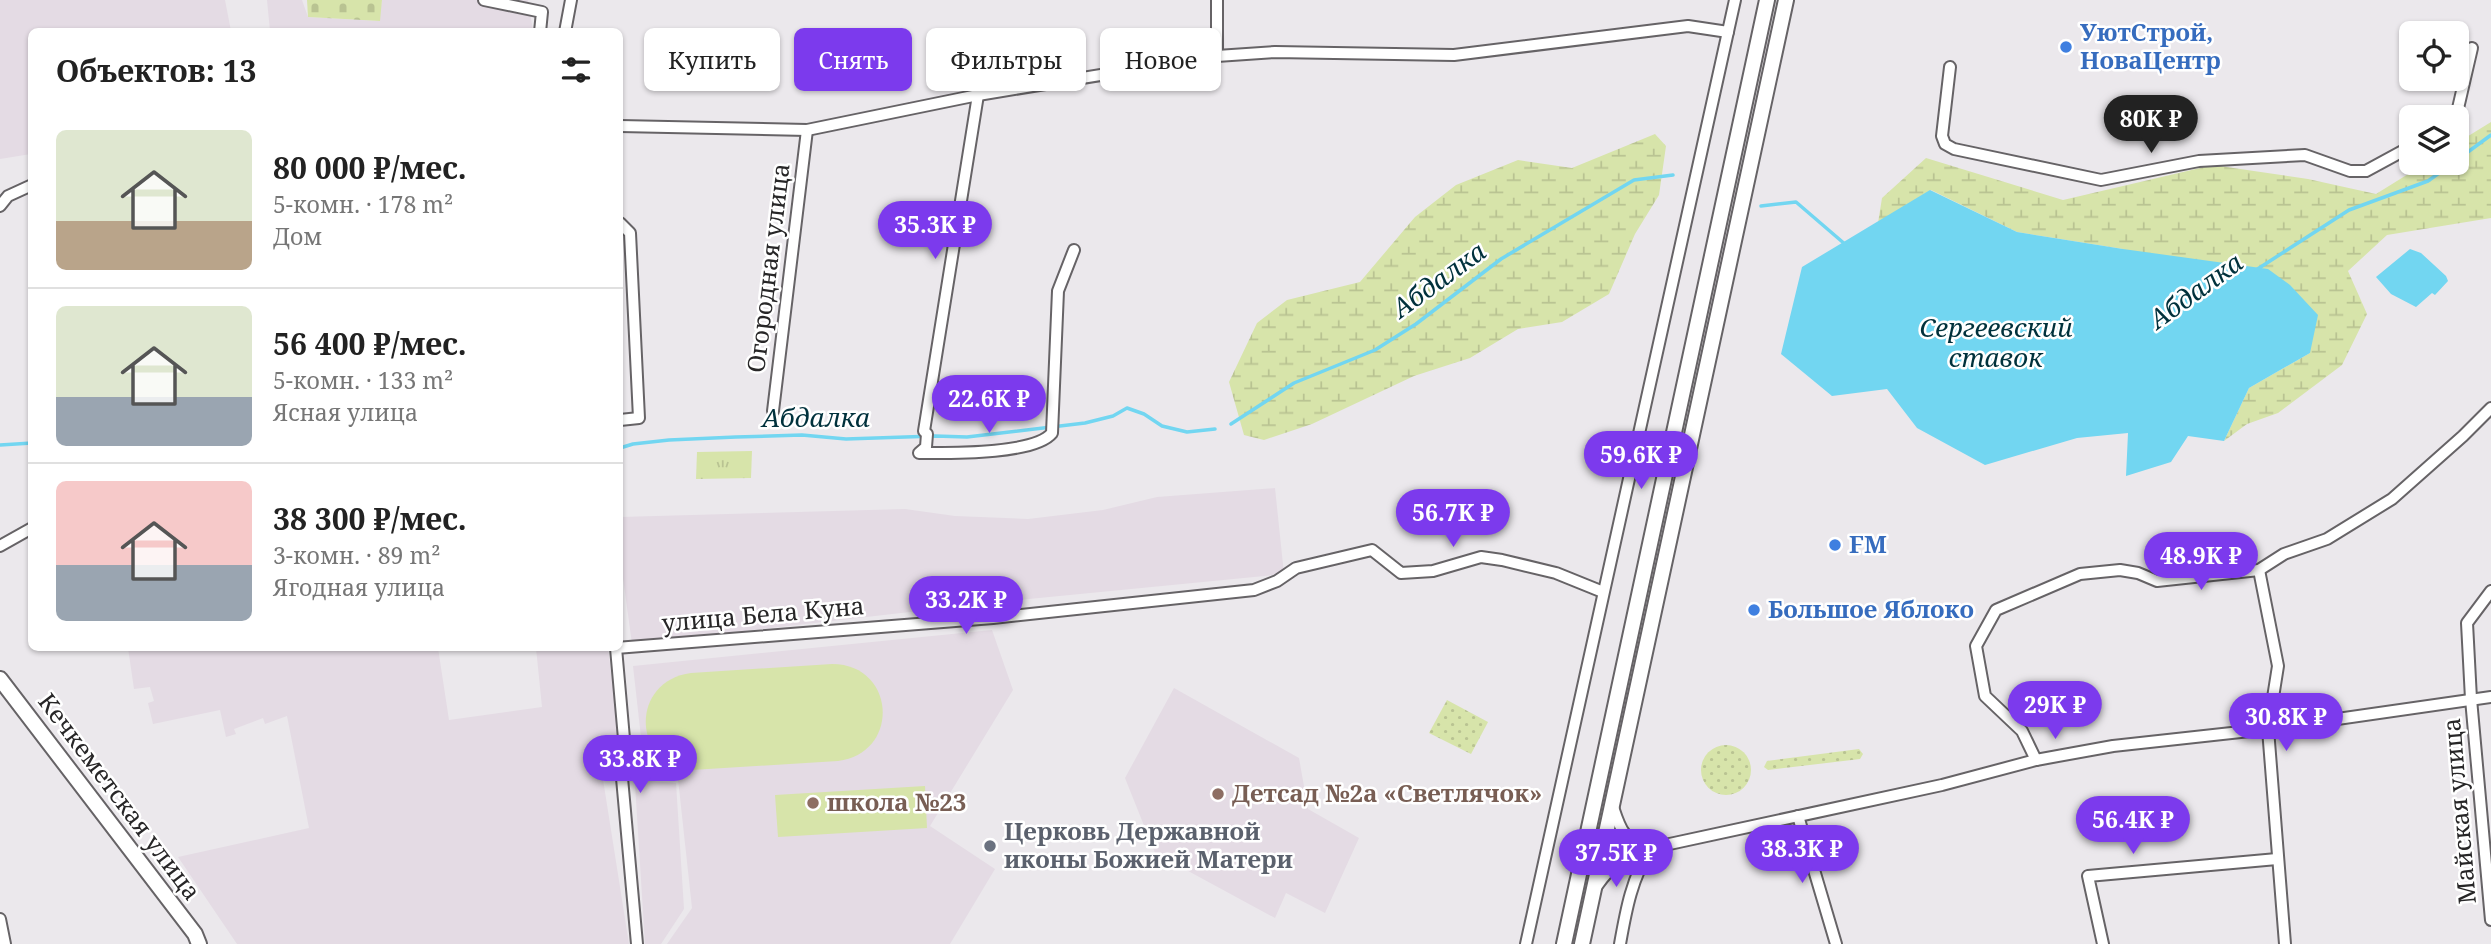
<!DOCTYPE html>
<html lang="ru">
<meta charset="utf-8">
<style>
:root{--surface:#fff;--page:#f6f6f6;--text:#222;--muted:#767676;--line:#e0e0e0;--accent:#7c3aed}
body{margin:0;font-family:"Noto Serif",serif;background:var(--page);color:var(--text);height:100vh;display:flex;flex-direction:column;font-size:26px;white-space:nowrap}
*{box-sizing:border-box;margin:0}
p{font-size:23px;color:var(--muted)}
.icon{flex:none;width:38px;height:38px;fill:none;stroke:currentColor;stroke-width:2;stroke-linecap:round;stroke-linejoin:round}
.map{position:relative;flex:1;overflow:hidden}
.drawer{position:absolute;left:28px;top:28px;width:595px;height:623px;display:flex;flex-direction:column;background:var(--surface);border-radius:10px;box-shadow:0 2px 5px #0004}
.drawer>*{flex:none}
.hud{position:absolute;left:644px;top:28px;width:665px;height:63px;display:flex;gap:14px}
.fabs{position:absolute;left:2399px;top:21px;display:grid;gap:14px}
.fabs a{display:grid;place-items:center;width:70px;height:70px;border-radius:10px;background:var(--surface);box-shadow:0 2px 5px #0004;font-size:35px}
.price{position:absolute;translate:-50% -60px;padding:0 16px;border-radius:24px;background:var(--accent);color:#fff;font-size:23px;line-height:46px;filter:drop-shadow(0 2px 4px #0008)}
.price::after{content:'';position:absolute;left:50%;top:42px;width:21px;height:16px;margin-left:-10px;background:inherit;clip-path:polygon(0 0,100% 0,50% 100%)}
.price.on{background:#222;color:#fff}
ul{padding:0;list-style:none}
li{display:flex;align-items:center;gap:21px;height:175px;padding:0 28px}
li+li{border-top:2px solid var(--line)}
li span{display:grid;place-items:center;flex:none;width:196px;height:140px;border-radius:10px;color:#555}
li>.icon{margin-inline-start:auto}
span .icon{width:84px;height:84px;fill:#fffc;stroke-width:1}
li b{font-size:30px}
h2{display:flex;justify-content:space-between;align-items:center;height:84px;padding:0 28px;font-size:30px}
.chip{padding:0 24px;border-radius:10px;background:var(--surface);box-shadow:0 2px 5px #0004;font-size:24px;line-height:63px}
.chip.on{background:var(--accent);color:#fff}
.map>svg:first-child{display:block}
.built{fill:#e4dbe4}
.grass{fill:url(#grass-dots)}
.wetland{fill:url(#wetland-marsh)}
.cemetery{fill:url(#cemetery-stones)}
.park{fill:url(#park-tufts)}
.pitch{fill:#d7e4aa}
.water{fill:#72d6f1}
.lines{fill:none;stroke-linecap:round;stroke-linejoin:round}
.stream{stroke:#72d6f1;stroke-width:3.5}
.minor-casing{stroke:#666366;stroke-width:14}
.major-casing{stroke:#666366;stroke-width:18}
.minor{stroke:#fff;stroke-width:10}
.major{stroke:#fff;stroke-width:14}
.shop-dot{fill:#3f7fe0;stroke:#fff;stroke-width:2.5}
.education-dot{fill:#8d6e63;stroke:#fff;stroke-width:2.5}
.worship-dot{fill:#6b7280;stroke:#fff;stroke-width:2.5}
.labels{text-anchor:middle;stroke-width:5;stroke-linejoin:round;paint-order:stroke}
.shop-label{font-size:24px;font-weight:bold;fill:#366cbe;stroke:#fff;text-anchor:start}
.street-label{font-size:24px;fill:#272627;stroke:#fff}
.education-label{font-size:24px;font-weight:bold;fill:#785e54;stroke:#fff;text-anchor:start}
.worship-label{font-size:24px;font-weight:bold;fill:#5b616d;stroke:#fff;text-anchor:start}
.water-label{font-size:26px;font-style:italic;fill:#00313c;stroke:#fff}
</style>
<div class="map">
<svg width="2491" height="944" viewBox="0 0 2491 944">
<defs>
<pattern id="grass-dots" width="8" height="8" patternUnits="userSpaceOnUse" patternTransform="scale(1.75)"><rect width="8" height="8" fill="#d7e4aa"/><path d="M2 2h.1M6 6h.1" fill="none" stroke="#b9c392" stroke-width="1.8" stroke-linecap="round"/></pattern>
<pattern id="wetland-marsh" width="20" height="14" patternUnits="userSpaceOnUse" patternTransform="scale(1.75)"><rect width="20" height="14" fill="#d7e4aa"/><path d="M1 5h8M5 5V1M11 12h8M15 12V8" fill="none" stroke="#b9c392"/></pattern>
<pattern id="cemetery-stones" width="16" height="16" patternUnits="userSpaceOnUse" patternTransform="scale(1.75)"><rect width="16" height="16" fill="#d7e4aa"/><path d="M2 7V4a2 2 0 0 1 4 0v3zM10 15v-3a2 2 0 0 1 4 0v3z" fill="#b9c392"/></pattern>
<pattern id="park-tufts" width="24" height="20" patternUnits="userSpaceOnUse" patternTransform="scale(1.75)"><rect width="24" height="20" fill="#d7e4aa"/><path d="M3 7l-1-3M5 7V3M7 7l1-3M15 17l-1-3M17 17v-4M19 17l1-3" fill="none" stroke="#b9c392"/></pattern>
</defs>
<rect width="100%" height="100%" fill="#ebe8ec"/>
<g class="built">
<path d="M 0,0 L 225,0 L 231,31 L 32,32 L 31,154 L 0,159 Z"/>
<path d="M 267,0 L 302,0 L 308,17 L 379,21 L 382,0 L 528,0 L 533,31 L 270,31 Z"/>
<path d="M 1275,488 L 1284,574 L 988,603 L 632,644 L 620,556 L 620,517 L 905,509 L 955,516 L 1028,519 L 1103,510 L 1157,497 Z"/>
<path d="M 992,630 L 1013,690 L 930,826 L 995,869 L 950,944 L 667,944 L 692,908 L 678,779 L 651,779 L 650,764 L 644,764 L 633,666 Z"/>
<path d="M 128,648 L 438,648 L 449,720 L 542,707 L 536,648 L 608,648 L 621,751 L 599,754 L 629,944 L 237,944 L 178,857 L 309,828 L 287,716 L 265,724 L 263,718 L 234,729 L 236,734 L 226,737 L 220,710 L 153,724 L 148,703 L 154,701 L 150,687 L 134,689 Z"/>
<path d="M 1174,688 L 1299,758 L 1308,809 L 1359,838 L 1325,913 L 1286,893 L 1275,918 L 1155,853 L 1125,778 Z"/>
<path d="M 649,767 L 651,781 L 676,783 L 684,909 L 661,944 L 645,944 L 634,768 Z"/>
</g>
<g class="grass">
<path d="M 1447,700 L 1488,722 L 1471,754 L 1429,733 Z"/>
<circle cx="1726" cy="770" r="25"/>
<path d="M 1859,749 L 1863,754 L 1860,759 L 1768,770 L 1764,767 L 1767,761 Z"/>
</g>
<g class="wetland">
<path d="M 2491,122 L 2491,218 L 2387,235 L 2348,271 L 2367,314 L 2342,365 L 2278,413 L 2247,424 L 2224,441 L 2249,388 L 2310,353 L 2123,249 L 2017,232 L 1931,190 L 1878,223 L 1882,198 L 1926,158 L 2063,200 L 2213,165 L 2308,179 L 2376,194 L 2426,163 L 2457,163 L 2457,143 Z"/>
<path d="M 1655,134 L 1666,146 L 1659,195 L 1635,234 L 1609,294 L 1562,322 L 1518,329 L 1470,358 L 1414,376 L 1312,424 L 1264,440 L 1244,435 L 1229,382 L 1257,323 L 1287,300 L 1360,282 L 1415,217 L 1456,185 L 1518,160 L 1572,168 Z"/>
</g>
<path class="cemetery" d="M 307,0 L 382,0 L 380,21 L 308,17 Z"/>
<path class="park" d="M 752,451 L 751,478 L 696,479 L 697,452 Z"/>
<g class="pitch">
<path d="M 832,664 C 896,664 901,753 838,761 L 692,770 C 631,764 630,681 691,673 Z"/>
<path d="M 925,786 L 927,828 L 778,837 L 775,795 Z"/>
</g>
<g class="water">
<path d="M 1930,190 L 2017,232 L 2123,249 L 2268,269 L 2290,285 L 2318,315 L 2310,353 L 2249,388 L 2224,441 L 2188,436 L 2171,462 L 2126,476 L 2128,433 L 2077,438 L 1985,465 L 1917,428 L 1887,389 L 1832,396 L 1781,354 L 1802,267 Z"/>
<path d="M 2410,249 L 2421,253 L 2446,276 L 2448,281 L 2435,295 L 2432,293 L 2416,307 L 2391,294 L 2376,277 Z"/>
</g>
<g class="lines">
<g class="stream">
<path d="M 2457,160 L 2491,135"/>
<path d="M 1761,206 L 1796,202 L 1846,245"/>
<path d="M 2256,270 L 2349,210 L 2428,181 L 2453,163"/>
<path d="M 1231,424 L 1294,383 L 1375,350 L 1416,324 L 1501,259 L 1634,180 L 1673,175"/>
<path d="M 0,445 L 32,443"/>
<path d="M 620,448 L 633,444 L 669,440 L 736,437 L 802,435 L 846,439 L 935,436 L 967,437 L 1085,423 L 1113,416 L 1127,408 L 1144,414 L 1162,426 L 1187,432 L 1215,429"/>
</g>
<g class="minor-casing">
<g id="minor">
<path d="M 484,0 L 542,12 L 540,32"/>
<path d="M 1217,0 L 1217,56"/>
<path d="M 565,32 L 571,0"/>
<path d="M 1950,67 L 1942,136 L 1945,144 L 1954,149 L 2101,180 L 2199,161 L 2305,155 L 2350,171 L 2366,171 L 2412,146"/>
<path d="M 978,95 L 924,431 L 927,434 L 926,447 L 919,453 C 947,453 1034,455 1052,433 L 1058,291 L 1074,250"/>
<path d="M 2456,117 L 2472,48"/>
<path d="M 620,126 L 807,130 L 978,95 L 1217,56 L 1275,52 L 1454,55 L 1688,26 L 1728,32"/>
<path d="M 0,206 L 8,196 L 32,185"/>
<path d="M 620,223 L 630,233 L 639,418 L 620,420"/>
<path d="M 773,411 L 807,130"/>
<path d="M 0,546 L 32,528"/>
<path d="M 2259,570 L 2278,666 L 2268,729 L 2285,944"/>
<path d="M 2491,591 L 2467,623 L 2471,699 L 2491,920"/>
<path d="M 616,648 L 993,618 L 1254,590 L 1277,581 L 1296,568 L 1372,550 L 1401,573 L 1433,571 L 1481,557 L 1502,560 L 1556,573 L 1603,592"/>
<path d="M 616,648 L 625,750 L 622,778 L 637,944"/>
<path d="M 2036,760 L 2022,731 L 1985,696 L 1976,646 L 1996,610 L 2080,574 L 2120,570 L 2138,573 L 2157,581 L 2259,570 L 2284,554 L 2327,539 L 2392,499 L 2463,436 L 2491,408"/>
<path d="M 1612,804 C 1621,831 1622,839 1651,848"/>
<path d="M 1798,816 L 1836,944"/>
<path d="M 1596,887 C 1613,863 1623,857 1651,848 L 1942,785 L 2036,760 L 2113,746 L 2268,729 L 2491,697"/>
<path d="M 0,919 L 5,944"/>
<path d="M 1526,944 L 1735,0"/>
<path d="M 1620,944 C 1626,910 1632,877 1651,848"/>
<path d="M 2103,944 L 2088,876 L 2277,859"/>
</g>
</g>
<g class="major-casing">
<g id="major">
<path d="M 0,679 L 195,934 L 199,944"/>
<path d="M 1564,944 L 1767,0"/>
<path d="M 1582,944 L 1786,0"/>
</g>
</g>
<use href="#minor" class="minor"/>
<use href="#major" class="major"/>
</g>
<g class="shop-dot">
<circle cx="2066" cy="47" r="7"/>
<circle cx="1835" cy="545" r="7"/>
<circle cx="1754" cy="610" r="7"/>
</g>
<g class="education-dot">
<circle cx="1218" cy="794" r="7"/>
<circle cx="813" cy="803" r="7"/>
</g>
<circle class="worship-dot" cx="990" cy="846" r="7"/>
<g class="labels">
<g class="shop-label">
<text x="2080" y="41">УютСтрой,<tspan x="2080" dy="28">НоваЦентр</tspan></text>
<text x="1849" y="553">FM</text>
<text x="1768" y="618">Большое Яблоко</text>
</g>
<g class="street-label">
<text transform="translate(769 268) rotate(-83)" y="8">Огородная улица</text>
<text transform="translate(763 615) rotate(-5)" y="8">улица Бела Куна</text>
<text transform="translate(119 797) rotate(53)" y="8">Кечкеметская улица</text>
<text transform="translate(2460 811) rotate(-95)" y="8">Майская улица</text>
</g>
<g class="education-label">
<text x="1232" y="802">Детсад №2а «Светлячок»</text>
<text x="827" y="811">школа №23</text>
</g>
<g class="worship-label">
<text x="1004" y="840">Церковь Державной<tspan x="1004" dy="28">иконы Божией Матери</tspan></text>
</g>
<g class="water-label">
<text transform="translate(1439 280) rotate(-36)" y="9">Абдалка</text>
<text transform="translate(2196 291) rotate(-36)" y="9">Абдалка</text>
<text x="1996" y="337">Сергеевский<tspan x="1996" dy="30">ставок</tspan></text>
<text x="816" y="427">Абдалка</text>
</g>
</g>
</svg>
<div class="fabs">
<a><svg class="icon" aria-label="locate" viewBox="0 0 24 24"><circle cx="12" cy="12" r="6"/><path d="M12 2v4M12 18v4M2 12h4M18 12h4"/></svg></a>
<a><svg class="icon" aria-label="layers" viewBox="0 0 24 24"><path d="M12 4l9 5-9 5-9-5zM3 14l9 5 9-5"/></svg></a>
</div>
<b class="price on" style="left:2151px;top:155px">80K ₽</b>
<b class="price" style="left:935px;top:261px">35.3K ₽</b>
<b class="price" style="left:989px;top:435px">22.6K ₽</b>
<b class="price" style="left:1641px;top:491px">59.6K ₽</b>
<b class="price" style="left:1453px;top:549px">56.7K ₽</b>
<b class="price" style="left:2201px;top:592px">48.9K ₽</b>
<b class="price" style="left:966px;top:636px">33.2K ₽</b>
<b class="price" style="left:2055px;top:741px">29K ₽</b>
<b class="price" style="left:2286px;top:753px">30.8K ₽</b>
<b class="price" style="left:640px;top:795px">33.8K ₽</b>
<b class="price" style="left:2133px;top:856px">56.4K ₽</b>
<b class="price" style="left:1802px;top:885px">38.3K ₽</b>
<b class="price" style="left:1616px;top:889px">37.5K ₽</b>
<div class="hud">
<a class="chip">Купить</a>
<a class="chip on">Снять</a>
<a class="chip">Фильтры</a>
<a class="chip">Новое</a>
</div>
<section class="drawer">
<h2>Объектов: 13<svg class="icon" aria-label="filters" viewBox="0 0 24 24"><path d="M4 7h16M4 17h16"/><circle cx="9" cy="7" r="2"/><circle cx="15" cy="17" r="2"/></svg></h2>
<ul>
<li><span style="background:linear-gradient(#dfe7d0 65%,#b9a48a 0)"><svg class="icon" aria-label="home" viewBox="0 0 24 24"><path d="M3 11l9-7 9 7M6 9v11h12V9"/></svg></span><div><b>80 000 ₽/мес.</b><p>5-комн. · 178 m²</p><p>Дом</p></div></li>
<li><span style="background:linear-gradient(#dfe7d0 65%,#9aa5b1 0)"><svg class="icon" aria-label="home" viewBox="0 0 24 24"><path d="M3 11l9-7 9 7M6 9v11h12V9"/></svg></span><div><b>56 400 ₽/мес.</b><p>5-комн. · 133 m²</p><p>Ясная улица</p></div></li>
<li><span style="background:linear-gradient(#f6c9c9 60%,#9aa5b1 0)"><svg class="icon" aria-label="home" viewBox="0 0 24 24"><path d="M3 11l9-7 9 7M6 9v11h12V9"/></svg></span><div><b>38 300 ₽/мес.</b><p>3-комн. · 89 m²</p><p>Ягодная улица</p></div></li>
</ul>
</section>
</div>
